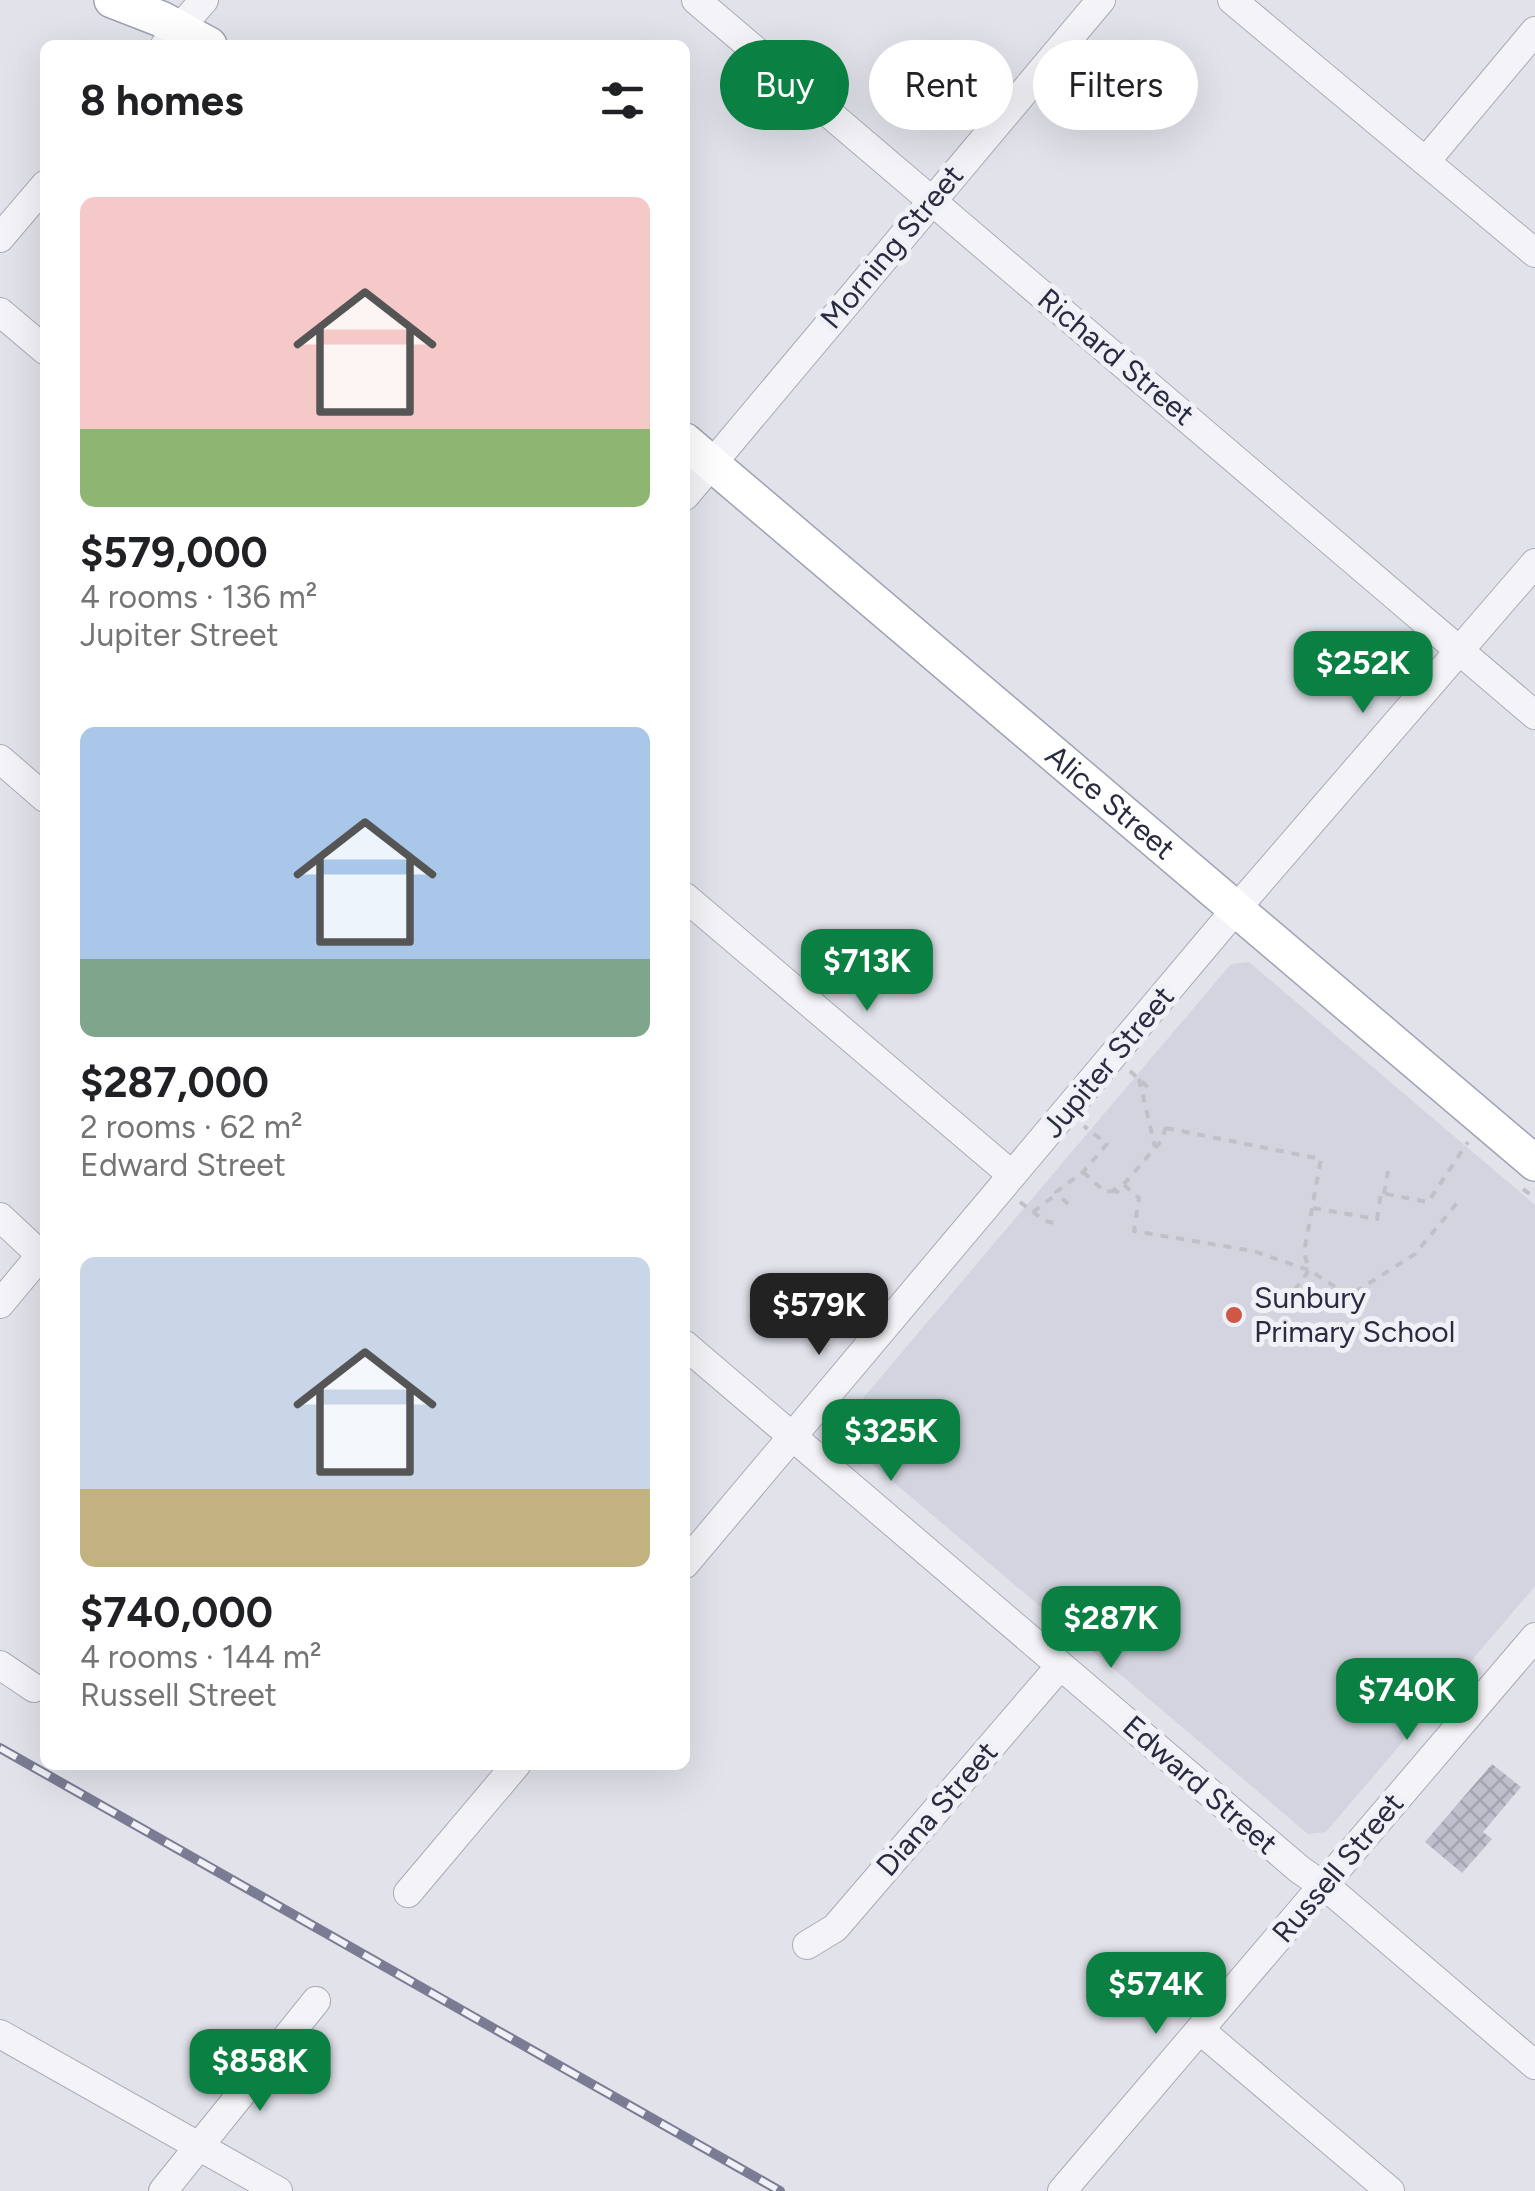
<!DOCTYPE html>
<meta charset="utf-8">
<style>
:root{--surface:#fff;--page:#f6f6f6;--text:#202124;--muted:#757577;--accent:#0b8043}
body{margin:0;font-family:Figtree,sans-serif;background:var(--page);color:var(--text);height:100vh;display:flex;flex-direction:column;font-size:38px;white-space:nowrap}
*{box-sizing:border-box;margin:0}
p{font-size:32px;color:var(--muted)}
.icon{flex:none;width:55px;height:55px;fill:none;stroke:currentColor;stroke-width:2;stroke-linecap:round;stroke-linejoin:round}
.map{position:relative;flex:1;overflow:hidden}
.sheet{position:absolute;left:40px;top:40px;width:650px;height:1730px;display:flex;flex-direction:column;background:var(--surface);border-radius:15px;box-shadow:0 10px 40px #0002}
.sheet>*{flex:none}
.guide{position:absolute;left:720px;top:40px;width:665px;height:90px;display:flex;gap:20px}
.price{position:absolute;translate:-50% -85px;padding:0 22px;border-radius:20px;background:var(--accent);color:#fff;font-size:32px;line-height:65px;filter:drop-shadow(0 2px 5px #0008)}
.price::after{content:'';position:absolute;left:50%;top:60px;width:30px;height:22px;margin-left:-15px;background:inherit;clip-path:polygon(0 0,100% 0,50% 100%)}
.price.active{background:#222;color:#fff}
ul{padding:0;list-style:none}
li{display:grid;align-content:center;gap:20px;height:530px;padding:0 40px}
li span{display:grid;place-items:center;height:310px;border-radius:15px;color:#555}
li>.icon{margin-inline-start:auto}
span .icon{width:180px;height:180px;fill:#fffc;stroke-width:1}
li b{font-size:42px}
h2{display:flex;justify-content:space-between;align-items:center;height:120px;padding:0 40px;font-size:42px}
.chip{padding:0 35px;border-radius:45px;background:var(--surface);box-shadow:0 10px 40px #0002;font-size:35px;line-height:90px}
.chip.active{background:var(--accent);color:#fff}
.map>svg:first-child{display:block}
.built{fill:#d3d4df}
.building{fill:url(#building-cross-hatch)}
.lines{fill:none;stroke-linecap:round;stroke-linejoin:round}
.minor-casing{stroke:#aaabb7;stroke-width:30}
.major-casing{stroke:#a0a2b5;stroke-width:38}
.path{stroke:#bfc0c8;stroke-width:4;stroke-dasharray:8 8;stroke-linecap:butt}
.minor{stroke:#f4f4f8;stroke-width:28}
.major{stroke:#fff;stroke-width:35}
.rail-casing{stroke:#7a7c93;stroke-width:10}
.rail{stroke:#f0f1f7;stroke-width:6;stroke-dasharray:19;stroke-linecap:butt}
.poi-dot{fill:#cf5745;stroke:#f0f1f7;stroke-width:4}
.labels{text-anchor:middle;stroke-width:10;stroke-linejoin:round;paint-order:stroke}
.street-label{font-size:30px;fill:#292b41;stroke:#f0f1f7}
.poi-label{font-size:30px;fill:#292b41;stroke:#f0f1f7;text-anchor:start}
</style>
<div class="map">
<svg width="1535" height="2191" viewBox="0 0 1535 2191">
<defs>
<pattern id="building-cross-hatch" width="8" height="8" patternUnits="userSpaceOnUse" patternTransform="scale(2.5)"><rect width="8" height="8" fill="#bebfcc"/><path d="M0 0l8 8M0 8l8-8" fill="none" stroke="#a3a4b0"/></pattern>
</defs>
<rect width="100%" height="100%" fill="#e1e2ea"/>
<path class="built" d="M 1249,962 L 1535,1205 L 1535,1586 L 1326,1832 L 1308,1834 L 844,1440 L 842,1423 L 1231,964 Z"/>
<path class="building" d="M 1492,1764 L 1521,1787 L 1483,1832 L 1492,1839 L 1462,1873 L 1425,1842 Z"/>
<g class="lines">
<g class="minor-casing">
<g id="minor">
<path d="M 696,0 L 1535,715"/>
<path d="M 1232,0 L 1535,253"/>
<path d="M 165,45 L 204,0"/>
<path d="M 1426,161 L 1535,31"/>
<path d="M 0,238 L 45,185"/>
<path d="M 0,312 L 45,350"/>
<path d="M 685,496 L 1101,0"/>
<path d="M 0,759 L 45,798"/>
<path d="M 685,897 L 1012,1175"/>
<path d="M 0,1217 L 45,1259"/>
<path d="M 0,1304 L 45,1250"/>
<path d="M 685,1345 L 1299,1869 L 1336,1895 L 1535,2065"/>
<path d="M 685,1564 L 1236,909 L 1535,563"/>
<path d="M 0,1665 L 34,1688"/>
<path d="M 408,1893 L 516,1765"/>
<path d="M 807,1945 L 835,1928 L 1060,1666"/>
<path d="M 1200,2030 L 1390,2191"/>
<path d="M 0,2034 L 278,2191"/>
<path d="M 163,2191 L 316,2001"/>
<path d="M 1062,2191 L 1535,1637"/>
</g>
</g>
<g class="major-casing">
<g id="major">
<path d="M 112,0 L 161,19 L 209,45"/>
<path id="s1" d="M 685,441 L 1535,1163"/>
</g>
</g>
<g class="path">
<path d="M 1130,1071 L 1151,1090"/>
<path d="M 1139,1079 L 1155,1147"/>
<path d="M 1166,1128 L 1321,1159 L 1304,1252 L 1309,1270 L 1292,1294"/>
<path d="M 1083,1172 L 1105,1192 L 1116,1191"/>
<path d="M 1124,1185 L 1139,1198 L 1134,1231 L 1253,1251 L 1309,1270 L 1349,1296 L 1415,1254 L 1457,1203"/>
<path d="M 1113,1188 L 1117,1192 L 1162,1140 L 1166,1126"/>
<path d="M 1523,1189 L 1535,1198"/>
<path d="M 1384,1194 L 1388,1171"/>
<path d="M 1020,1202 L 1045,1221 L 1055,1223"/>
<path d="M 1068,1204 L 1056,1192 L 1083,1172 L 1107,1144 L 1084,1126"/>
<path d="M 1313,1208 L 1377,1219 L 1381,1193 L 1428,1202 L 1468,1142"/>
<path d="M 1033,1212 L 1057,1194"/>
</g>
<use href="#minor" class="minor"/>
<use href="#major" class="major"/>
<g class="rail-casing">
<path id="rail" d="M 0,1748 L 780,2191"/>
</g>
<use href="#rail" class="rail"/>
</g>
<circle class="poi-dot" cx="1234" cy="1315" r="10"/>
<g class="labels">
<g class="street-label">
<text transform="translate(892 247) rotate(-50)" y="10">Morning Street</text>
<text transform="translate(1116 357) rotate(40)" y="10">Richard Street</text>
<text dy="10" stroke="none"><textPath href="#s1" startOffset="558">Alice Street</textPath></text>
<text transform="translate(1108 1062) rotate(-50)" y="10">Jupiter Street</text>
<text transform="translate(1200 1785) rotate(41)" y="10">Edward Street</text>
<text transform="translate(937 1809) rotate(-49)" y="10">Diana Street</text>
<text transform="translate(1338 1868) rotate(-50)" y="10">Russell Street</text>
</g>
<g class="poi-label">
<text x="1254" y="1308">Sunbury<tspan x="1254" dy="34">Primary School</tspan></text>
</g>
</g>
</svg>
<b class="price" style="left:1363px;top:716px">$252K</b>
<b class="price" style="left:867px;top:1014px">$713K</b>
<b class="price active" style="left:819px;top:1358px">$579K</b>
<b class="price" style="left:891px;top:1484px">$325K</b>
<b class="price" style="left:1111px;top:1671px">$287K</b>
<b class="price" style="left:1407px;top:1743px">$740K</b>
<b class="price" style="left:1156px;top:2037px">$574K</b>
<b class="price" style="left:260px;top:2114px">$858K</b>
<div class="guide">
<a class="chip active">Buy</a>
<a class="chip">Rent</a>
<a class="chip">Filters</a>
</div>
<section class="sheet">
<h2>8 homes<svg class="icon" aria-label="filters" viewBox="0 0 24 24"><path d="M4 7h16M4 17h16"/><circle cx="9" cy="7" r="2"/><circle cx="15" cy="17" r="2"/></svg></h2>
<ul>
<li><span style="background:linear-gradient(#f6c9c9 75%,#8fb573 0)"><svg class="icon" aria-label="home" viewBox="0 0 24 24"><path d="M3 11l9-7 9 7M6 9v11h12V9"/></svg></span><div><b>$579,000</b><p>4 rooms · 136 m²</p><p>Jupiter Street</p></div></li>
<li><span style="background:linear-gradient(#a9c7e8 75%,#7fa58c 0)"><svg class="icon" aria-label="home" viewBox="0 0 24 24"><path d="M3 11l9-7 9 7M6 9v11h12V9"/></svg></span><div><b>$287,000</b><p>2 rooms · 62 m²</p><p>Edward Street</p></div></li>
<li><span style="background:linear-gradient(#c9d6e8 75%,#c2b280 0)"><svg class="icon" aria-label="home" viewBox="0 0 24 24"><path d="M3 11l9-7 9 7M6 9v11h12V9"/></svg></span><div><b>$740,000</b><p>4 rooms · 144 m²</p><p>Russell Street</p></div></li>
</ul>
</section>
</div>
